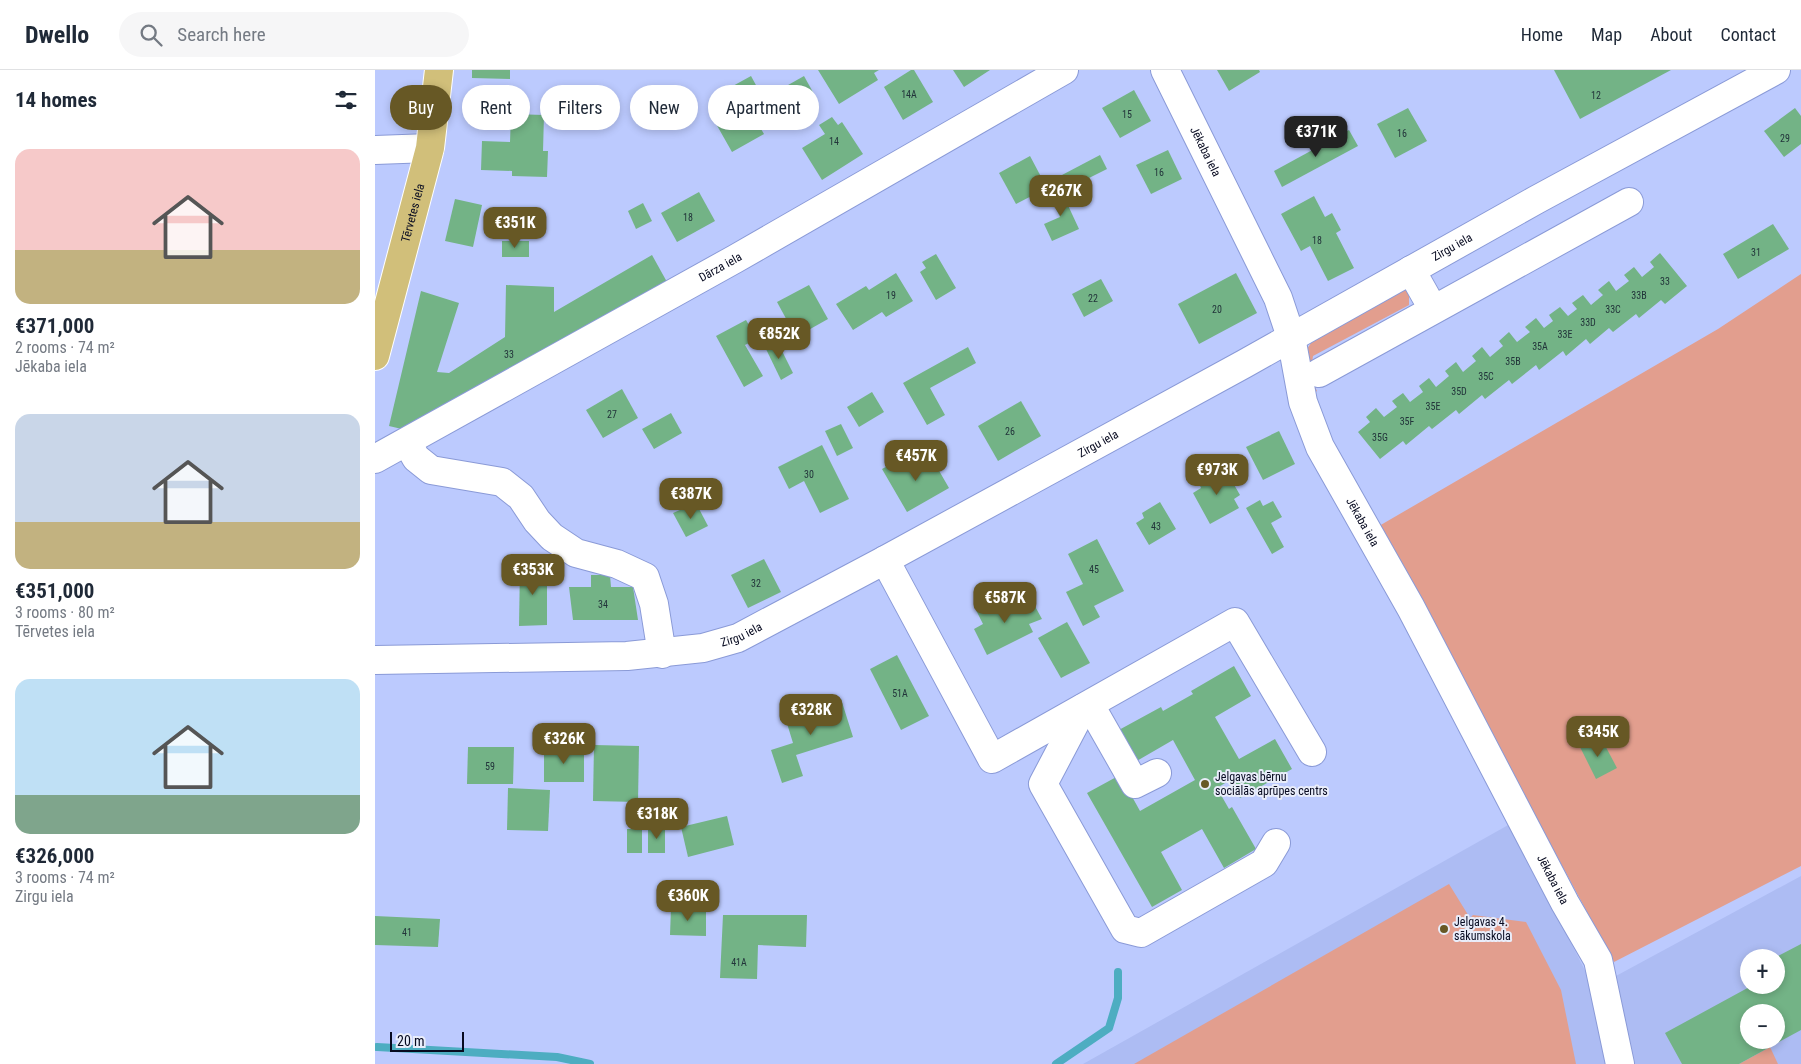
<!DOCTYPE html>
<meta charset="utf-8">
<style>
:root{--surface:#fff;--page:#f6f6f7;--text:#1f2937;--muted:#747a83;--line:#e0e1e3;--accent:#675825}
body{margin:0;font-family:"Roboto Condensed",sans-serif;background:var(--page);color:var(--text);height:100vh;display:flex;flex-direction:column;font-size:19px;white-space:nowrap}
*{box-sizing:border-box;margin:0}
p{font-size:16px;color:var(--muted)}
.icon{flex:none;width:28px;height:28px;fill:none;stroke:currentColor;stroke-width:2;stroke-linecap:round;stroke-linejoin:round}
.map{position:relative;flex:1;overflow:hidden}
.side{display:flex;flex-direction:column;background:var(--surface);width:375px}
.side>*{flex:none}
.hud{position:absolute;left:15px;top:15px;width:475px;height:45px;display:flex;gap:10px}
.controls{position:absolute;left:1365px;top:879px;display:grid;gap:10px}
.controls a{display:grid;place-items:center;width:45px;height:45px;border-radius:50%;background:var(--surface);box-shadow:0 2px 8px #0003;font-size:25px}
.scale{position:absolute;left:15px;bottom:12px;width:74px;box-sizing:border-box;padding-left:5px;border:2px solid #070a20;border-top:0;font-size:14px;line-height:18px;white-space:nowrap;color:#070a20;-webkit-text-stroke:4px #e9edfa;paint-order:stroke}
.price{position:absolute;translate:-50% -42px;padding:0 11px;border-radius:10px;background:var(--accent);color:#fff;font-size:16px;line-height:32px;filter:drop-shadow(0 1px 2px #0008)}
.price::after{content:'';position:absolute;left:50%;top:30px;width:15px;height:11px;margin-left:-8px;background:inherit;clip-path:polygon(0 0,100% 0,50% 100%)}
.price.active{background:#222;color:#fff}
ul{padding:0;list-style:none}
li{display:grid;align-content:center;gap:10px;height:265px;padding:0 15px}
li span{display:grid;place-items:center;height:155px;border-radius:15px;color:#555}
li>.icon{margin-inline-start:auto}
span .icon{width:90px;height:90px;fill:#fffc;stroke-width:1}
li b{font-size:21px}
h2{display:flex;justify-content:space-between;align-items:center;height:60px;padding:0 15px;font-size:21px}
.pill{padding:0 18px;border-radius:22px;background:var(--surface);box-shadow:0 2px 8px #0003;font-size:18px;line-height:45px}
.pill.active{background:var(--accent);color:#fff}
header{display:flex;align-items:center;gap:30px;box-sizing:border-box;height:70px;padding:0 25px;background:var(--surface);border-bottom:1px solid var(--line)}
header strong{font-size:24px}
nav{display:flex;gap:28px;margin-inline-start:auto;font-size:18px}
.search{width:350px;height:45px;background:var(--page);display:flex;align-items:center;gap:12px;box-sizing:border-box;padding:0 18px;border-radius:28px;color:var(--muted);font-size:19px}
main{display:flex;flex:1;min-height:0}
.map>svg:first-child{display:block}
.built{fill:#adbcf3;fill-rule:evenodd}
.green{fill:#e29e8e}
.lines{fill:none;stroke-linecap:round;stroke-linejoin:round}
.stream{stroke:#4dadc1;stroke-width:8}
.building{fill:#73b386;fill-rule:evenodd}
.minor-casing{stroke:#8a9ad7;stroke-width:30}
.major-casing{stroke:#fff;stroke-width:30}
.minor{stroke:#fff;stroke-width:28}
.major{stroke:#d1bf7a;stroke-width:28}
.poi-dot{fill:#675825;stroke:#e9edfa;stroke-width:2}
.labels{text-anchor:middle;stroke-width:4;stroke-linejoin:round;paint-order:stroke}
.number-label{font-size:10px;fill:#22343a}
.street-label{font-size:12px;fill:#070a20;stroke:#e9edfa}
.poi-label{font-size:12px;fill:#070a20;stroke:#e9edfa;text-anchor:start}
</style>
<header>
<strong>Dwello</strong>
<div class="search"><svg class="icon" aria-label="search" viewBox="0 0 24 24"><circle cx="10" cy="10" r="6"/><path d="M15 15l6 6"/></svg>Search here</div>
<nav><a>Home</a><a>Map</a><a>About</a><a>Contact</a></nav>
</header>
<main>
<section class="side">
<h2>14 homes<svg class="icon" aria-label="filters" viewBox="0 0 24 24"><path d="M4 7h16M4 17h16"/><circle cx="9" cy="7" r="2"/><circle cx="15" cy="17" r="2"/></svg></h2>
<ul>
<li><span style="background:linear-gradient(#f6c9c9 65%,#c2b280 0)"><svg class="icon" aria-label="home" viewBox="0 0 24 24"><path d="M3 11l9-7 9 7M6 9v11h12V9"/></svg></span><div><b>€371,000</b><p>2 rooms · 74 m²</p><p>Jēkaba iela</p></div></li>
<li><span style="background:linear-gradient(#c9d6e8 70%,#c2b280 0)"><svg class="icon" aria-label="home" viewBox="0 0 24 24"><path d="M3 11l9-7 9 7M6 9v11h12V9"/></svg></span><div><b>€351,000</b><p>3 rooms · 80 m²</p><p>Tērvetes iela</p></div></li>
<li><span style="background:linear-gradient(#bfe0f5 75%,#7fa58c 0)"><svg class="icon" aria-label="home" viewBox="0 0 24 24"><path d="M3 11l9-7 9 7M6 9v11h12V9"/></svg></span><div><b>€326,000</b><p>3 rooms · 74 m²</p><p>Zirgu iela</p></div></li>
</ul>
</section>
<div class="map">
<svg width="1426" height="994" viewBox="0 0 1426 994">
<rect width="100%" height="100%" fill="#bccafe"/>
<path class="built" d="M 1135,754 L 1218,916 L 1228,913 L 1426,806 L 1426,994 L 708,994 ZM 1374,888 L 1401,888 L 1401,915 L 1374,915 ZM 1374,942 L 1401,942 L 1401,970 L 1374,970 Z"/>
<g class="green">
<path d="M 1426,204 L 1426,796 L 1239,892 L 1004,456 L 1343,259 Z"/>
<path d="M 1025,220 L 1031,220 L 1034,226 L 1034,235 L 938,286 L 935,306 L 942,321 L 935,326 L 930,282 L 940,267 L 968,250 L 1010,231 Z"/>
<path d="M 1074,814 L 1095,848 L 1098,845 L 1151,852 L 1186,920 L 1201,994 L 759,994 Z"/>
<path d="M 1395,977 L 1403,994 L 1364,994 Z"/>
</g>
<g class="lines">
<g class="stream">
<path d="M 2,977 L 182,987 L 215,994"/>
<path d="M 681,994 L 734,958 L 743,928 L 743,902"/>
</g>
</g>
<g class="building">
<path d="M 97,0 L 135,0 L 135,9 L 97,8 Z"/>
<path d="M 443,0 L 504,0 L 499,3 L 503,10 L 464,34 Z"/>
<path d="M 536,0 L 539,0 L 558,32 L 528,50 L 509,17 Z"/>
<path d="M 578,0 L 615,0 L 589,17 Z"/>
<path d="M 842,0 L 884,0 L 885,2 L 854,21 Z"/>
<path d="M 1179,0 L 1296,0 L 1205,49 Z"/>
<path d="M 376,6 L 394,39 L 379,47 L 389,64 L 357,82 L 340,52 L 367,37 L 356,17 Z"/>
<path d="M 429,6 L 439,24 L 409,42 L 399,23 Z"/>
<path d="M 759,20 L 776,51 L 745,68 L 727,38 Z"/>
<path d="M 1033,38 L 1052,71 L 1020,88 L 1002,54 Z"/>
<path d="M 1420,38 L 1426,46 L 1426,74 L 1409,87 L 1389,61 Z"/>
<path d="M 136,44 L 169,45 L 168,81 L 173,81 L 172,107 L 137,106 L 137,101 L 106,100 L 107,71 L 135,72 Z"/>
<path d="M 457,47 L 463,55 L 467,52 L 488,84 L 447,110 L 427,78 L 450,64 L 444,55 Z"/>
<path d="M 974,60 L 983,76 L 907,117 L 899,101 Z"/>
<path d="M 793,80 L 807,109 L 776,124 L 761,95 Z"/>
<path d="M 725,85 L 732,99 L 694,118 L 687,105 Z"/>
<path d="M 655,86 L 672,118 L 641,134 L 624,103 Z"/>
<path d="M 684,116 L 704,159 L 677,171 L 669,154 L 685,147 L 673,122 Z"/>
<path d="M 324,122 L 340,151 L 302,172 L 286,143 Z"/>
<path d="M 939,126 L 950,147 L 957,143 L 966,160 L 961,163 L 979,198 L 953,211 L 935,176 L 926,181 L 906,144 Z"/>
<path d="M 80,129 L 107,135 L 98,177 L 70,171 Z"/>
<path d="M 268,133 L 277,151 L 261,159 L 253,141 Z"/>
<path d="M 1398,154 L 1414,179 L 1363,209 L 1348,184 Z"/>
<rect x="127" y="171" width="27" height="16"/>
<path d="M 1285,183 L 1312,216 L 1290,234 L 1286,230 L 1264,248 L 1261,244 L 1238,262 L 1234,258 L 1215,274 L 1211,269 L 1191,286 L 1188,281 L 1164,300 L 1161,295 L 1137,314 L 1134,310 L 1110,329 L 1107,325 L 1084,344 L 1081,340 L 1057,359 L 1054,356 L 1031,375 L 1028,371 L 1005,389 L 983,362 L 995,352 L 991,347 L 1001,338 L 1009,347 L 1022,337 L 1017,331 L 1028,323 L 1035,332 L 1048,322 L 1044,316 L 1054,308 L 1061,317 L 1074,306 L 1070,301 L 1081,292 L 1088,302 L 1101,291 L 1097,286 L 1107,277 L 1115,287 L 1128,276 L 1124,271 L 1134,262 L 1142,272 L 1155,262 L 1150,257 L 1161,248 L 1169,258 L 1178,251 L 1174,245 L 1185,237 L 1193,246 L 1202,239 L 1197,233 L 1208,225 L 1216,235 L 1228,225 L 1223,220 L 1234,211 L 1241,221 L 1254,211 L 1249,205 L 1259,197 L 1267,207 L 1279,197 L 1275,192 Z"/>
<path d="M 561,184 L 581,218 L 561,230 L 545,202 L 551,198 L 547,192 Z"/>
<path d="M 277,185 L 292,212 L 31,360 L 14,356 L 46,221 L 84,233 L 62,302 L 74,303 L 130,267 L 131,215 L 179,217 L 179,242 Z"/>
<path d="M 521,203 L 538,231 L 511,247 L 507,242 L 478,260 L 461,234 L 491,216 L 494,220 Z"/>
<path d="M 861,203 L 882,243 L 824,274 L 803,234 Z"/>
<path d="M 726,209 L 738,231 L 709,247 L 697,224 Z"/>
<path d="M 434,215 L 453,249 L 421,267 L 402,232 Z"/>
<path d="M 371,250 L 382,269 L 370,275 L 388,306 L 369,317 L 341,266 Z"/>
<path d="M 402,271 L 418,303 L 406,310 L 390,277 Z"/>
<path d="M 593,277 L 601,293 L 555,318 L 570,345 L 552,355 L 528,313 Z"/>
<path d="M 247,319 L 263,348 L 228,368 L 211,340 Z"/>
<path d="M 497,322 L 509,342 L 484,357 L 472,337 Z"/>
<path d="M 646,331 L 666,366 L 623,391 L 603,356 Z"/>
<path d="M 296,343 L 307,363 L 279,379 L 267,359 Z"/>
<path d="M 466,354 L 478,378 L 462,386 L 450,361 Z"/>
<path d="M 904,361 L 920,394 L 888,410 L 871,377 Z"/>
<path d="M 447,375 L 474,429 L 445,443 L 429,411 L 414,419 L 403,397 Z"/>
<path d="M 555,385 L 574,418 L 532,442 L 507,399 L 520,392 L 526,402 Z"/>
<path d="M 850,399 L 865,425 L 859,429 L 864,438 L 835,454 L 818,423 L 826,418 L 824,413 Z"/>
<path d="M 885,430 L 888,436 L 898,431 L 907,447 L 896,453 L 909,477 L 897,484 L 871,438 Z"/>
<path d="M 785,432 L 801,459 L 774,475 L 761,453 L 769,448 L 767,443 Z"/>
<path d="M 321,433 L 333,456 L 311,467 L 298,443 Z"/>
<path d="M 722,469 L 749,521 L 719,536 L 725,547 L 708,556 L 691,522 L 708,514 L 693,484 Z"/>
<path d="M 389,489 L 406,522 L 373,538 L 356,505 Z"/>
<path d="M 145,495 L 172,496 L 172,555 L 144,556 Z"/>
<path d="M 216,505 L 235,505 L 236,517 L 258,517 L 263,550 L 198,550 L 194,517 L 216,517 Z"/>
<path d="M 626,527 L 633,540 L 656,529 L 667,549 L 654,554 L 658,562 L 612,585 L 599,559 L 608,554 L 601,540 Z"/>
<path d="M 692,552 L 715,593 L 686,608 L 663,568 Z"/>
<path d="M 522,585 L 554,646 L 526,660 L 495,599 Z"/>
<path d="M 859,596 L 876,626 L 840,647 L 864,689 L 900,669 L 917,699 L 865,728 L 855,710 L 842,718 L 854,739 L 857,737 L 881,779 L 849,798 L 827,759 L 786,782 L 807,820 L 777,837 L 712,723 L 745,705 L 765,741 L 820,710 L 798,670 L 760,692 L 742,661 L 786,637 L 788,641 L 818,624 L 816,621 Z"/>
<path d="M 466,629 L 478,667 L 421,685 L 428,706 L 407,713 L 396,680 L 418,673 L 410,647 Z"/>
<path d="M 1225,666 L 1242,698 L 1221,709 L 1205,677 Z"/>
<path d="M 219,675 L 264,676 L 263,732 L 218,731 Z"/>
<path d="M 93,677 L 139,677 L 138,714 L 92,714 Z"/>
<rect x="169" y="678" width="40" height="34"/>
<path d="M 133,718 L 175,720 L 173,761 L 132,760 Z"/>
<path d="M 352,746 L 359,775 L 313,787 L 306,757 Z"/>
<rect x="273" y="757" width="17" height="26"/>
<rect x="252" y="759" width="15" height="24"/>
<path d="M 296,838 L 331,838 L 331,866 L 295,865 Z"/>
<path d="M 348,845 L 432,845 L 431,877 L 383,875 L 382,909 L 345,908 Z"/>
<path d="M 0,846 L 65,849 L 63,877 L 0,875 Z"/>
<path d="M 1426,874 L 1426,960 L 1364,994 L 1307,994 L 1290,963 L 1378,915 L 1401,915 L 1401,887 ZM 1374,942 L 1401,942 L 1401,970 L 1374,970 Z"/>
</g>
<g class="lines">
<g class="minor-casing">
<g id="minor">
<path id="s1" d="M 790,0 L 903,228 L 916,267 L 928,332 L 945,377 L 1036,538 L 1190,833 L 1223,890 L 1245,994"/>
<path d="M 0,80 L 55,78"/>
<path d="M 1036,200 L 1058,239"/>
<path d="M 944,303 L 1254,132"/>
<path d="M 32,372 L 41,388 L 56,400 L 127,412 L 146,427 L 162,451 L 177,467 L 201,483 L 242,494 L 270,507 L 279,534 L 287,584"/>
<path id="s2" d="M 0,389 L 360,189 L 689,0"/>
<path d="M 510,490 L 617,689 L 860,552 L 937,682"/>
<path id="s3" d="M 0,590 L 252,586 L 328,578 L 363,568 L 510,490 L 869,294 L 1161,130 L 1401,0"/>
<path d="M 715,635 L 760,714 L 782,703"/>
<path d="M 708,638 L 668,714 L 750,859 L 766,863 L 889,793 L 901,773"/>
</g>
</g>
<g class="major-casing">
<g id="major">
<path id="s4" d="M 0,286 L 55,78 L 64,0"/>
</g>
</g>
<use href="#minor" class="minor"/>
<use href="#major" class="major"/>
</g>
<g class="poi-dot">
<circle cx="830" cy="714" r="5"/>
<circle cx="1069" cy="859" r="5"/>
</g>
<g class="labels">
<g class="number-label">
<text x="534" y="28">14A</text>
<text x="1221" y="29">12</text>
<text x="752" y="48">15</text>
<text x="1027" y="67">16</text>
<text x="1410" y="72">29</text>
<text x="459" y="75">14</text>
<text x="784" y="106">16</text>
<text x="313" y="151">18</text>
<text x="942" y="174">18</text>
<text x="1381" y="186">31</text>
<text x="1290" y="215">33</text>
<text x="516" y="229">19</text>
<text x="1264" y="229">33B</text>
<text x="718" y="232">22</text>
<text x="842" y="243">20</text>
<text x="1238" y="243">33C</text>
<text x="1213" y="256">33D</text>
<text x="1190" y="268">33E</text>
<text x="1165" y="280">35A</text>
<text x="134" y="288">33</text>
<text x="1138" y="295">35B</text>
<text x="1111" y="310">35C</text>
<text x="1084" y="325">35D</text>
<text x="1058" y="340">35E</text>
<text x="237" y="348">27</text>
<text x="1032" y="355">35F</text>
<text x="635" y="365">26</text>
<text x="1005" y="371">35G</text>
<text x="434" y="408">30</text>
<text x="781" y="460">43</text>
<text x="719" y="503">45</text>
<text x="381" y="517">32</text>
<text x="228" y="538">34</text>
<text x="525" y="627">51A</text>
<text x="115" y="700">59</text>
<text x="32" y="866">41</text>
<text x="364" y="896">41A</text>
</g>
<g class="street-label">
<text dy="4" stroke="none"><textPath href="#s1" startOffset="91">Jēkaba iela</textPath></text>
<text dy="4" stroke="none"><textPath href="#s4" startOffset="148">Tērvetes iela</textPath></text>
<text dy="4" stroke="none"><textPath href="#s3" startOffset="1179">Zirgu iela</textPath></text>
<text dy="4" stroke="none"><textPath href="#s2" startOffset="395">Dārza iela</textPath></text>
<text dy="4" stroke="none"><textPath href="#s3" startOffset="774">Zirgu iela</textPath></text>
<text dy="4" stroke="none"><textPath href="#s1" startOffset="496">Jēkaba iela</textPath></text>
<text dy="4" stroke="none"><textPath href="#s3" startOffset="369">Zirgu iela</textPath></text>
<text dy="4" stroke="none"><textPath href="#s1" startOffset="901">Jēkaba iela</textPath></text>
</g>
<g class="poi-label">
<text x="840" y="711">Jelgavas bērnu<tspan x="840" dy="14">sociālās aprūpes centrs</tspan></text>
<text x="1079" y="856">Jelgavas 4.<tspan x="1079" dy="14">sākumskola</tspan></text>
</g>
</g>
</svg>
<div class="controls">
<a>+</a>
<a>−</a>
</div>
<div class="scale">20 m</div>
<b class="price active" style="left:941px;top:88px">€371K</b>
<b class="price" style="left:686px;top:147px">€267K</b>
<b class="price" style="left:140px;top:179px">€351K</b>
<b class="price" style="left:404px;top:290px">€852K</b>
<b class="price" style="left:541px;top:412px">€457K</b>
<b class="price" style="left:842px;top:426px">€973K</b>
<b class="price" style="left:316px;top:450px">€387K</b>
<b class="price" style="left:158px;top:526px">€353K</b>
<b class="price" style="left:630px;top:554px">€587K</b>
<b class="price" style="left:436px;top:666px">€328K</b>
<b class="price" style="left:1223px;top:688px">€345K</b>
<b class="price" style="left:189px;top:695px">€326K</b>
<b class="price" style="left:282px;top:770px">€318K</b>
<b class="price" style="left:313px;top:852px">€360K</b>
<div class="hud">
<a class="pill active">Buy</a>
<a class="pill">Rent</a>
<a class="pill">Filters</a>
<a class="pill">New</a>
<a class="pill">Apartment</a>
</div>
</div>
</main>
